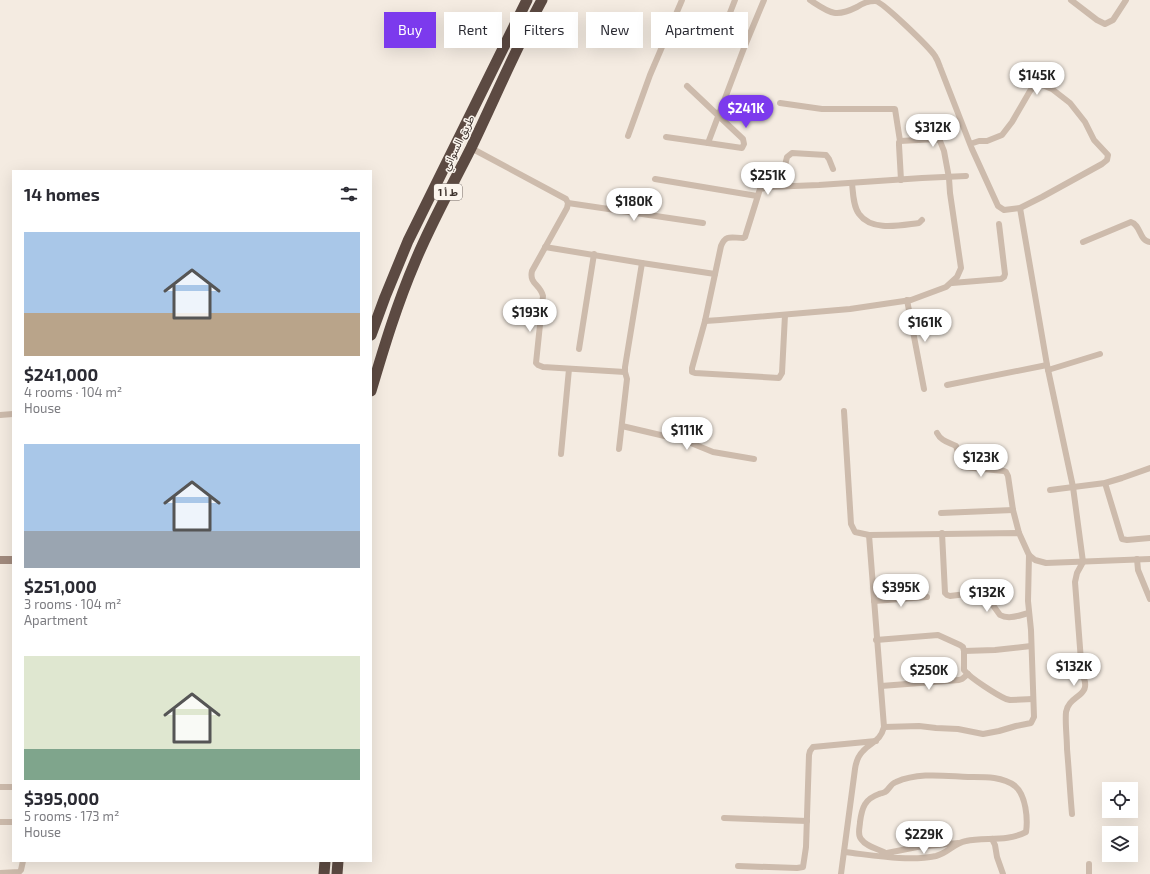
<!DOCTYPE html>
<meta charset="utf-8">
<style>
:root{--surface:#fff;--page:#f7f7f7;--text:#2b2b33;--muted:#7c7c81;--accent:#7c3aed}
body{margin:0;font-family:"Exo 2","Noto Sans Arabic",sans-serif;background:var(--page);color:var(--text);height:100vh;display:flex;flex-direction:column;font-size:15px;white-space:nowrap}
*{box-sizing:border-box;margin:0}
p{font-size:13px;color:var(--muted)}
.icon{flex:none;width:22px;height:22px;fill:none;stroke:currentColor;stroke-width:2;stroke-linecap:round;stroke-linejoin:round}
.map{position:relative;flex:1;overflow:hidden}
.drawer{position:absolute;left:12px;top:170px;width:360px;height:692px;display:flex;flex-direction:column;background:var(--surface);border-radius:0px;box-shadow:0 4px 16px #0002}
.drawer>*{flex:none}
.top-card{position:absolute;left:384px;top:12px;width:380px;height:36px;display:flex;gap:8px}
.fabs{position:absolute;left:1102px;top:782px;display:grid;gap:8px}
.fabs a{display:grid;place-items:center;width:36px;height:36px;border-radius:0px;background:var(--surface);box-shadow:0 4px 16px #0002;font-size:20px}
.price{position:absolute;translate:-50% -34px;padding:0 9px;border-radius:14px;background:#fff;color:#222;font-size:13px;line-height:26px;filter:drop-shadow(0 1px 2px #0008)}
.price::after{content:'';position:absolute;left:50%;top:24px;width:12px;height:9px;margin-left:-6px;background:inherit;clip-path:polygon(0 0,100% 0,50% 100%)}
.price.active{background:var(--accent);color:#fff}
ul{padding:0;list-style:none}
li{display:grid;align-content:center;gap:8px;height:212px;padding:0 12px}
li span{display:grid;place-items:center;height:124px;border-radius:0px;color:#555}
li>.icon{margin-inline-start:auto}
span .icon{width:72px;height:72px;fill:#fffc;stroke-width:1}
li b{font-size:17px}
h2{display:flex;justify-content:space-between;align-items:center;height:48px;padding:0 12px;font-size:17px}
.chip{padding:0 14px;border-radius:0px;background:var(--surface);box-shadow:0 4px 16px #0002;font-size:14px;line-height:36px}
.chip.active{background:var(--accent);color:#fff}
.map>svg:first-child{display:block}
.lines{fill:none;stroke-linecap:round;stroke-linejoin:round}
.street{stroke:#cdbbac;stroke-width:6}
.secondary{stroke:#a18a7d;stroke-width:8}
.highway{stroke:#5c4a42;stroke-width:11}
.labels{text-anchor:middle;stroke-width:3;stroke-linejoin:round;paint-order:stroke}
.shield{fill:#fbf5ee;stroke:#756b66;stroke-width:1}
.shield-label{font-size:10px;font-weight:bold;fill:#3b302b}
.street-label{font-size:11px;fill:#3b302b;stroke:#fbf5ee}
</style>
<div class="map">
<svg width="1150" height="874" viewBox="0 0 1150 874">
<rect width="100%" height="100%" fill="#f4ebe1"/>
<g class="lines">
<g class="street">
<path d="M 810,0 C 830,13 835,18 857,7 C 863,3 868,1 875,1 C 882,1 930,48 935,56 C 937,59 939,64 940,67 L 970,144 L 972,149 L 998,206 L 1004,210 L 1020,208 L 1042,197 L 1102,164 L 1107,160 L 1108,155 L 1094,140 L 1085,122 L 1070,103 L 1052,89 L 1040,84 L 1035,85 L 1030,91 L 1012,122 L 1002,135 L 987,141 L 979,141 L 970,144"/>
<path d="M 1071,0 L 1097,20 L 1105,24 L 1113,20 L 1126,0"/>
<path d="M 719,41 L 735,0"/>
<path d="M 687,86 L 743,139 L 744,144 L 742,148 L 708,143"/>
<path d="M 780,103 L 822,109 L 895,109 L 900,141 L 899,142 L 899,145 L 901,180"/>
<path d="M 628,136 L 650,75 L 682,0"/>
<path d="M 666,137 L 708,143 L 744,48 L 764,0"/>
<path d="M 471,148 L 566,199 L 568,203 L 567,208 L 532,271 C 529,284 540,284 543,296 L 536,363 L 538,365 L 543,367 L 625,372"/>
<path d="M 655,179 L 757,196"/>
<path d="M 852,183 C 853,192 853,206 859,214 C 872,232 901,225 919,223 L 922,220"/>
<path d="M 780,186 L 787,157 L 792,153 L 826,155 L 829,159 L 833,169"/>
<path d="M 568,203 L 703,223"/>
<path d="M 1020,208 L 1047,365 L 1073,487 L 1083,562 L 1077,573 L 1075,582 L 1082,674 C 1094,697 1069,694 1066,712 C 1065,723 1067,738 1067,749 C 1069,771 1070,792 1072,814"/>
<path d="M 1083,242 L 1131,222 C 1141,225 1139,241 1150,242"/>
<path d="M 545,247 L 642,263 L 715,274"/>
<path d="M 952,283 L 1001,279 L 1004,277 L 1005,274 L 999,224"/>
<path d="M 907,300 L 924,389"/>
<path d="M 785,315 L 782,373 L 779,378 L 695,373 L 692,372 L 692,368 L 705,321 L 721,246 C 726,234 732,238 743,238 L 745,237 L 760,189 L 769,187 L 819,185 L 922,178 L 966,176"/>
<path d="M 705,321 L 720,320 L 850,309 L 911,300 L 946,287 L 957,277 L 961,268 L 950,193 L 949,178 L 944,151 L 940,141 L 937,139 L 900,141"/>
<path d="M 579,349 L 594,254"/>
<path d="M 1048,370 L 1100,354"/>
<path d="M 947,385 L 1047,365"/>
<path d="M 844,411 L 851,524 L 855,532 L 869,535 L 1019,533 L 1029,555 L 1035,560 L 1046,563 L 1150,559"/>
<path d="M 0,415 L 13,414"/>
<path d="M 622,426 L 686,441 L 713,452 L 754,459"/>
<path d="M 937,433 C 941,441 948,442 956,446 L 963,467 L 1004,471 L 1006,472 L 1008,476 L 1013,510 L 1019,533"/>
<path d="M 619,449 L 627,379 L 625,372 L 625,367 L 642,263"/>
<path d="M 561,454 L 569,369"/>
<path d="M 1105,483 L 1122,539 L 1127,540 L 1150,538"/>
<path d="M 1050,490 L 1105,483 L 1122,478 L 1150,468"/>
<path d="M 941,513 L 1013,510"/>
<path d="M 942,533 L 945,593 L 947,595 L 950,596 L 982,592 L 987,597 L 1000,615 C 1009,620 1020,615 1029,613"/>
<path d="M 1137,559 L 1138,570 L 1150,599"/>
<path d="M 874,601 L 927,597"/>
<path d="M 876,640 L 938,635 L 960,645 L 963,647 L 964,651 L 964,670 C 970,678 997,695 1006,699 L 1010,700 L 1033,699"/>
<path d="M 964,651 L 995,650 L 1031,646"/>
<path d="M 881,686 L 959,680 L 962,679 L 968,674"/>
<path d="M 884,727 L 919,726 L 936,728 L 958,729 L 983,734 L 999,731 L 1016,726 L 1031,723 L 1034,717 L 1031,630 L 1028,601 L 1029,555"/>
<path d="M 0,787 L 13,787"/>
<path d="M 724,818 L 807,821"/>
<path d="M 0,822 L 13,822"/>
<path d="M 992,839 L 995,845 L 997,857 L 1003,874"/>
<path d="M 844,852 C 872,855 908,862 936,856 C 948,853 954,843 966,841 C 985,837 1007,842 1026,832 C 1028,819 1026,795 1015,786 C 1002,776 983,777 968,777 C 944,776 919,772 896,782 C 890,784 889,790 885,792 C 884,793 881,793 879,794 C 865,799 862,807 860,822 C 860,827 857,834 861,839 C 868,849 883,849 892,857"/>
<path d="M 887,853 L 917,847 L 958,843"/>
<path d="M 1089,864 L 1089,874"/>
<path d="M 738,866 L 797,868 L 803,867 L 806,847 L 809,755 L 810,751 L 813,747 L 876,741"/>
<path d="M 0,873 L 19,872 L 21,870 L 23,861"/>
<path d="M 841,874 L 855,769 C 856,762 858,756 863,751 C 872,741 880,742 884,727 L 869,535"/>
</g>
<path class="secondary" d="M 0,560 L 13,560"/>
<g class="highway">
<path d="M 371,335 L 385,297 L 408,241 L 527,0"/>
<path d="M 371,391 C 384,347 397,304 415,262 C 431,223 452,186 471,148 C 495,98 516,48 542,0"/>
<path d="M 324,874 L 325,861"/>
<path d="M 337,874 L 338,861"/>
</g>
</g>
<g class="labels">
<rect class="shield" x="434" y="184" width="28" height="16" rx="3"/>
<g class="shield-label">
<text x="448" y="196">ط أ 1</text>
</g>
<g class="street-label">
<text transform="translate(458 143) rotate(-64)" y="4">طريق السواني</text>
</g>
</g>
</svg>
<div class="fabs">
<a><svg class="icon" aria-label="locate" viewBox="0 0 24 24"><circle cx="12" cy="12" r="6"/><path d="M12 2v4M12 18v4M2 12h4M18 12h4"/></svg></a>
<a><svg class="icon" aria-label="layers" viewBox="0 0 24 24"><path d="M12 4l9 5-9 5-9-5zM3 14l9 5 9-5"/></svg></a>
</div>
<b class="price" style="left:1037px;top:96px">$145K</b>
<b class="price active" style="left:746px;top:129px">$241K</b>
<b class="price" style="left:933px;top:148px">$312K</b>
<b class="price" style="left:768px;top:196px">$251K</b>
<b class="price" style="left:634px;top:222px">$180K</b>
<b class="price" style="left:530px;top:333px">$193K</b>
<b class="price" style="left:925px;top:343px">$161K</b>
<b class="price" style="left:687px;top:451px">$111K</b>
<b class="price" style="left:981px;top:478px">$123K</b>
<b class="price" style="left:901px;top:608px">$395K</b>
<b class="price" style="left:987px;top:613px">$132K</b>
<b class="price" style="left:1074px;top:687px">$132K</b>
<b class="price" style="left:929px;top:691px">$250K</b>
<b class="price" style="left:924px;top:855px">$229K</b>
<div class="top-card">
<a class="chip active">Buy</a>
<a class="chip">Rent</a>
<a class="chip">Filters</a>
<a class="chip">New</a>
<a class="chip">Apartment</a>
</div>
<section class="drawer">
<h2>14 homes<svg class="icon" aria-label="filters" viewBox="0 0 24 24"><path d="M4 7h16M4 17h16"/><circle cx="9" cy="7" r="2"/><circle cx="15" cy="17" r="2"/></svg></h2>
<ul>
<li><span style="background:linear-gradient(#a9c7e8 65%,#b9a48a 0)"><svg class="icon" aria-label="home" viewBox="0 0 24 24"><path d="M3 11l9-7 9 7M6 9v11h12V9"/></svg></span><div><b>$241,000</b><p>4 rooms · 104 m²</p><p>House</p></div></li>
<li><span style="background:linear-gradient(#a9c7e8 70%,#9aa5b1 0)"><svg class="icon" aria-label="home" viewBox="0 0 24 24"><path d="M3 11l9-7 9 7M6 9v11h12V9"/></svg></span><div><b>$251,000</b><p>3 rooms · 104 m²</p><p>Apartment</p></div></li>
<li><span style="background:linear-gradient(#dfe7d0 75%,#7fa58c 0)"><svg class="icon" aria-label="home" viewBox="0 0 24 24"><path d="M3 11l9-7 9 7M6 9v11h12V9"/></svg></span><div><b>$395,000</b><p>5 rooms · 173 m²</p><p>House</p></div></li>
</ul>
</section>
</div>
